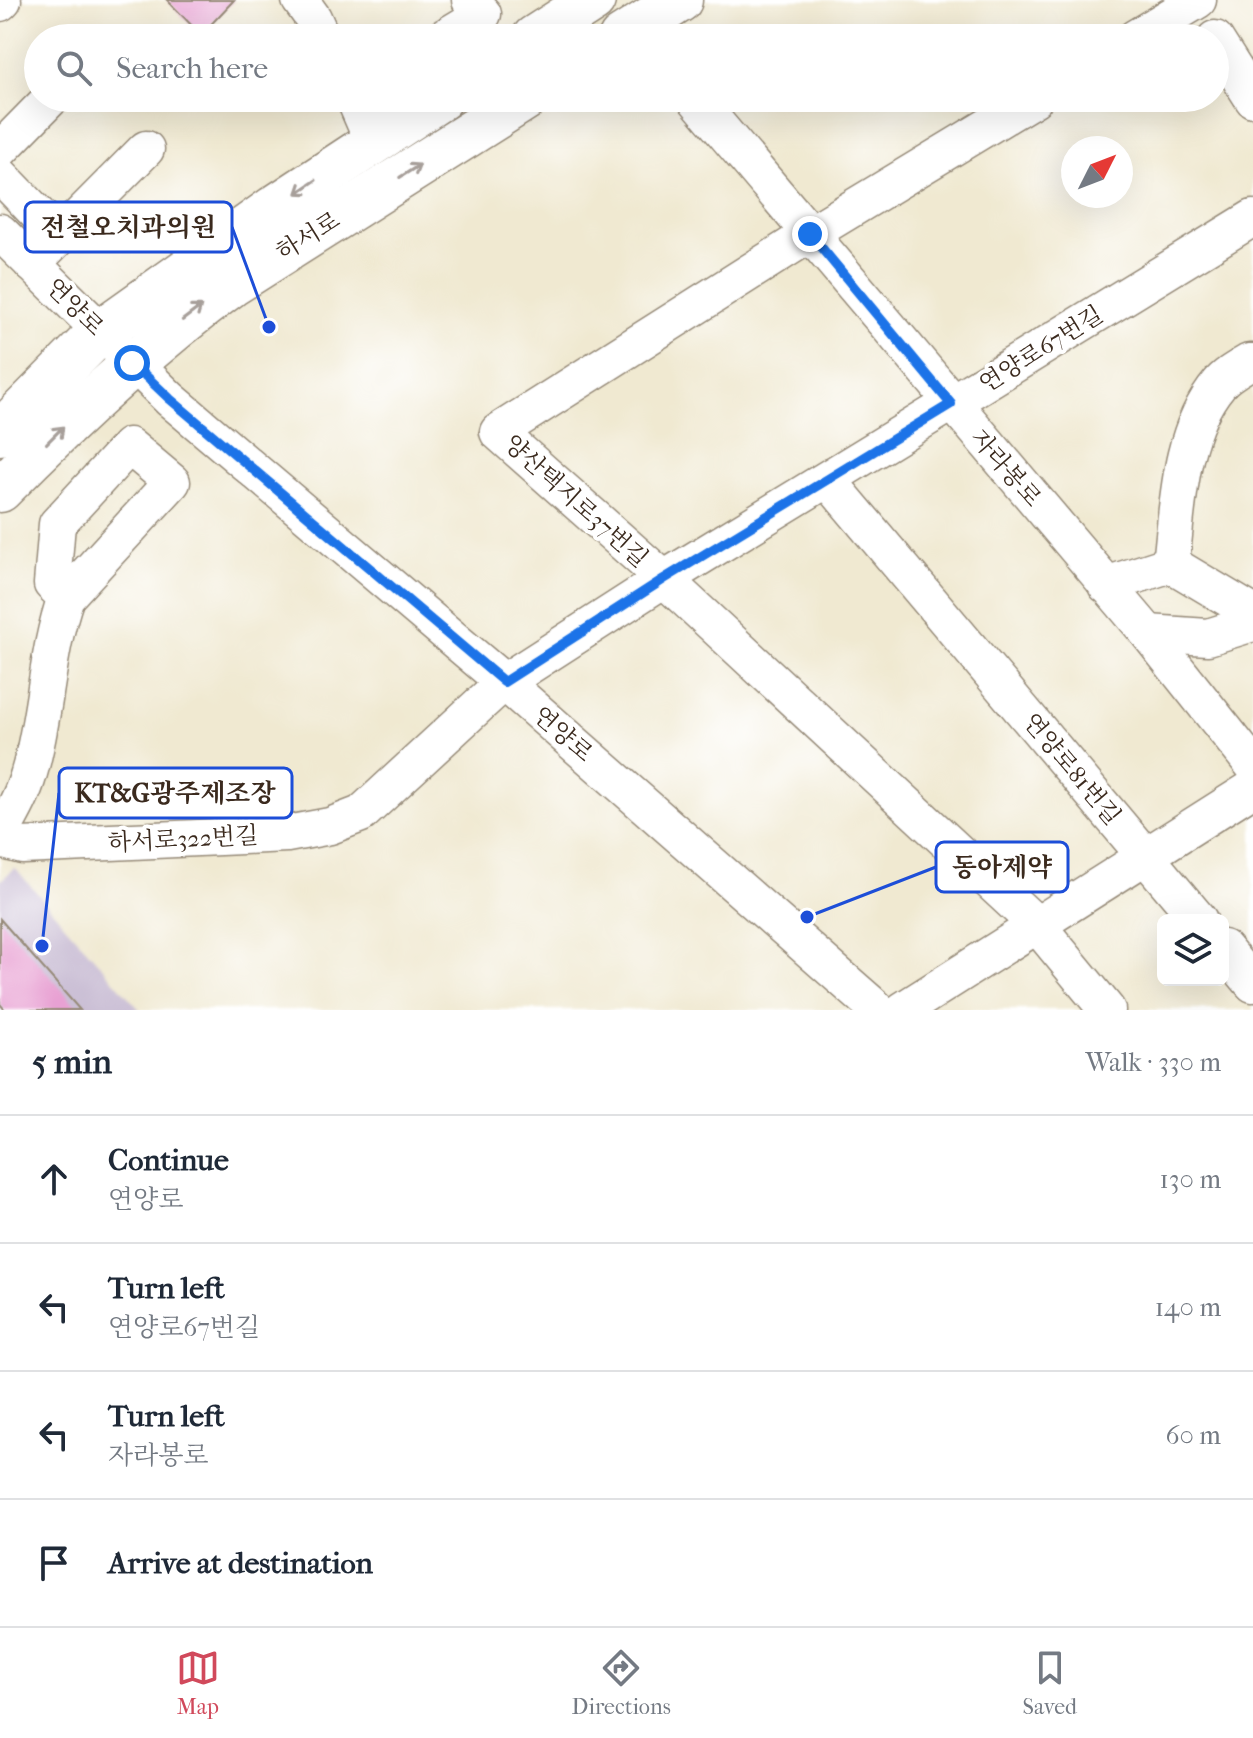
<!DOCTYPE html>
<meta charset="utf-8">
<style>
body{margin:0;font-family:"IM FELL French Canon","Noto Serif KR",serif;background:#f6f6f7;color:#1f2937}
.controls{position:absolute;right:24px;bottom:24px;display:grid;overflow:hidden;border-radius:12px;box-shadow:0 8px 32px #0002}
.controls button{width:72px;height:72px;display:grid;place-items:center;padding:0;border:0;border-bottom:2px solid #e0e1e3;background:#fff;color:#1f2937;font:40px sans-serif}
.compass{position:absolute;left:1061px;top:136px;width:72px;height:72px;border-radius:50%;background:#fff;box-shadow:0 8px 32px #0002;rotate:48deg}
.stop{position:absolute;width:24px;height:24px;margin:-18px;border:6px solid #1a73e8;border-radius:50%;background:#fff}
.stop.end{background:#1a73e8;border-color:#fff;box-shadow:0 2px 8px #0008}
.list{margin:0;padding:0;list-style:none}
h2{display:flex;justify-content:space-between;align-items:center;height:104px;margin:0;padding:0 32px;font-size:34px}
h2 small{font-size:26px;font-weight:400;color:#747a83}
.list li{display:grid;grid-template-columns:52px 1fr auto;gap:24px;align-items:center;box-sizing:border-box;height:128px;padding:0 32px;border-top:2px solid #e0e1e3}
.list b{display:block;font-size:30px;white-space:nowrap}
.list p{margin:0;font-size:26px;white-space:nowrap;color:#747a83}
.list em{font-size:26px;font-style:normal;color:#747a83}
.icon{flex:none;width:44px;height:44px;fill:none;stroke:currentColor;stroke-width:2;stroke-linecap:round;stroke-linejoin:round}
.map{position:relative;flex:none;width:1253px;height:1010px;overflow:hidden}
.search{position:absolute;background:#fff;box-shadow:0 8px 32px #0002;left:24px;right:24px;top:24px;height:88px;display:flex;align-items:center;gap:20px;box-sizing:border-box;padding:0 28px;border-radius:44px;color:#747a83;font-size:30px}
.sheet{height:616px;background:#fff}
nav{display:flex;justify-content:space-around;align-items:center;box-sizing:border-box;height:112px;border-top:2px solid #e0e1e3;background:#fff;font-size:22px;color:#747a83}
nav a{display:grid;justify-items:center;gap:4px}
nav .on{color:#d1495b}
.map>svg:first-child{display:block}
.industrial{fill:#cbbfd5}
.building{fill:#e8a1d3}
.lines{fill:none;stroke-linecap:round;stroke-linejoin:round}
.minor-casing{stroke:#968a78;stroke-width:39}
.major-casing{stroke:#968a78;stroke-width:47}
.minor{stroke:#fff;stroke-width:36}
.major{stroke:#fff;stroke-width:44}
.oneway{stroke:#a79f9a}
.route{stroke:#1a73e8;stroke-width:10}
.labels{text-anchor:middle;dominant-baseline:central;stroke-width:8;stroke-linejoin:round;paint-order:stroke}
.street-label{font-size:24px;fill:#3b2a1e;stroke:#fff}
.leader{fill:none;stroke:#1d4ed8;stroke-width:3}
.callout-dot{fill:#1d4ed8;stroke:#fff;stroke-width:3}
.callout{fill:#fff;stroke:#1d4ed8;stroke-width:3}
.callout-label{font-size:26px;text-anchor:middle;font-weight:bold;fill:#3b2a1e}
</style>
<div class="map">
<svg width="1253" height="1010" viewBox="0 0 1253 1010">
<rect width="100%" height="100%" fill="#fff"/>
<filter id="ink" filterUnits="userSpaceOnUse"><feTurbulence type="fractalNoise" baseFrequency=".0125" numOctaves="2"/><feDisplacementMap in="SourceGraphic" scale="16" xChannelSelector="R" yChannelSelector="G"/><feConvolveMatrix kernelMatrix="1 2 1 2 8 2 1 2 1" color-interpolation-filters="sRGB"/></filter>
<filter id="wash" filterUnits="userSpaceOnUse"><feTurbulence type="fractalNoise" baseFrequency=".006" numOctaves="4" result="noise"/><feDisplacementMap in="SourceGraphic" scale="32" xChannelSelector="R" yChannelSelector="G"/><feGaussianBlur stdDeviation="1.8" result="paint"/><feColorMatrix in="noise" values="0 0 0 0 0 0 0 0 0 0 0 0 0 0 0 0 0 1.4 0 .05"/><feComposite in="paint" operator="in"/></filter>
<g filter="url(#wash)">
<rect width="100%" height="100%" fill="#f0e9d1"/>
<polygon class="industrial" points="15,868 140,1010 0,1010 0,881"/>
<g id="blocks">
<g class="building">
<polygon points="167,0 234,0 201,35"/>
<polygon points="0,919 80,1010 5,1010 0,1004"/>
</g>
</g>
</g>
<g filter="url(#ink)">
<use href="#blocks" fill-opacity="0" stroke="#968a78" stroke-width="2"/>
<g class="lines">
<g class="minor-casing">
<g id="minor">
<polyline points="300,0 313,18 322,38"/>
<polyline points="0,3 3,0"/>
<polyline points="443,38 483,14 470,0"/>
<polyline points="1135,38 1198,0"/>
<polyline points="1215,39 1253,99"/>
<polyline points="354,98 373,142"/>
<polyline points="695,98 1148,633 1253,765"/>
<polyline points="1035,98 810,234 498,432 664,579 1037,925 1107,1010"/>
<polyline points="0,150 51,98"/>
<polyline points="0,175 59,236"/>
<polyline points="0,232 170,399 504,682 878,1010"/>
<polyline points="32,264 146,149"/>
<polyline points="828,480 1199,920"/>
<path d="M1171,564c7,-60 8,-132 48,-180 7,-9 20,-16 30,-22h4"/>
<polyline points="1106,585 1171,564 1253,613"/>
<polyline points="1148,633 1208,637 1253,623"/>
<path d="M0,835c11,-20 23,-40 29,-62 17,-57 17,-120 37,-176l106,-115 -43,-36 -72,78 -5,60 14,13"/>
<polyline points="0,840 22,846 287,834 330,826 361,814 504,682 664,579 1253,218"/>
<polyline points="1223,948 1253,984"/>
<polyline points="903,1010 1253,788"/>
</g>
</g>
<g class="major-casing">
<g id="major">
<polyline points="534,38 593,0"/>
<polyline points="621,38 680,0"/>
<polyline points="0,433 100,332 274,208 441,98"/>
<path d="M0,490c73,-74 147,-143 231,-205l295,-187"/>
</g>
</g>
<use href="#minor" class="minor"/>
<use href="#major" class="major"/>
</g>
<defs><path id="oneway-shaft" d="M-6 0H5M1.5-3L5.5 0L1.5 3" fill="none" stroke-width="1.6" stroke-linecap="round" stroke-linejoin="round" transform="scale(2)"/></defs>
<g class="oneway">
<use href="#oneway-shaft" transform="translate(410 171) rotate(-32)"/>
<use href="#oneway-shaft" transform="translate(306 187) rotate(146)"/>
<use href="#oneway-shaft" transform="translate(192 313) rotate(-37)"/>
<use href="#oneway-shaft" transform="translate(55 435) rotate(-45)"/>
</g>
</g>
<g class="lines" filter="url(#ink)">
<polyline class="route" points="132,363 170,399 504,682 664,579 951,404 810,234"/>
</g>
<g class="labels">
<g class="street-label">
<text transform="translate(308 236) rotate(-32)">하서로</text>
<text transform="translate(75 307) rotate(45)">연양로</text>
<text transform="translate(1041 349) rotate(-32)">연양로67번길</text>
<text transform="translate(1006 468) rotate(49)">자라봉로</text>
<text transform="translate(576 501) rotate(42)">양산택지로37번길</text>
<text transform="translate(563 734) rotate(41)">연양로</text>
<text transform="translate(1072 769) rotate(50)">연양로81번길</text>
<text transform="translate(183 839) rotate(-3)">하서로322번길</text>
</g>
</g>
<path class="leader" d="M269 327L232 227M42 946L59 793M807 917L936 867"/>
<g class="callout-dot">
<circle cx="269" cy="327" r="8"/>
<circle cx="42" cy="946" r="8"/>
<circle cx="807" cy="917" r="8"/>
</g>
<g class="callout">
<rect x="25" y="202" width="207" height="50" rx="8"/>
<rect x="59" y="768" width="233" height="50" rx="8"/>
<rect x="936" y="842" width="132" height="50" rx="8"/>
</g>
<g class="callout-label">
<text x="128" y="236">전철오치과의원</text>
<text x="175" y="802">KT&amp;G광주제조장</text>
<text x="1002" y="876">동아제약</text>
</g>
</svg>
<div class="controls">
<button><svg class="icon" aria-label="layers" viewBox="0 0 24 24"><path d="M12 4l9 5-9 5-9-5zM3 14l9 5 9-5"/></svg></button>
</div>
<svg class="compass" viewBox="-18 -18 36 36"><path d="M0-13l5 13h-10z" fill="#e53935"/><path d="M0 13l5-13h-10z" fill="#747a83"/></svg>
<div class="stop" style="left:132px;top:363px"></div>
<div class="stop end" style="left:810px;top:234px"></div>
<div class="search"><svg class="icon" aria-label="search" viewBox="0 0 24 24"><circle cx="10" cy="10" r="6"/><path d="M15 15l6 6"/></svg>Search here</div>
</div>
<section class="sheet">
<h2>5 min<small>Walk · 330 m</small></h2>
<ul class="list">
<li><svg class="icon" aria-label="ahead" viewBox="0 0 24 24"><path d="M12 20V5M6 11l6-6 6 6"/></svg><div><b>Continue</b><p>연양로</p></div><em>130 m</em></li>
<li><svg class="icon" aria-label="left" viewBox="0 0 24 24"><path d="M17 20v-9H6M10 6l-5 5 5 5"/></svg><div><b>Turn left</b><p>연양로67번길</p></div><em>140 m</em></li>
<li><svg class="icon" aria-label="left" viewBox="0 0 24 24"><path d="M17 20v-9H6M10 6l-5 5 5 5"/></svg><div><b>Turn left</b><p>자라봉로</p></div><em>60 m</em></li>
<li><svg class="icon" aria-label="arrive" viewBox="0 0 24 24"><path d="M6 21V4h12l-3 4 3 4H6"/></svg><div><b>Arrive at destination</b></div></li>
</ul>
</section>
<nav>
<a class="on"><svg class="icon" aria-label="map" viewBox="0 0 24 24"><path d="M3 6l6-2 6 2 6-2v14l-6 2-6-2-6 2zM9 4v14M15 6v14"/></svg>Map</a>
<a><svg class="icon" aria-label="directions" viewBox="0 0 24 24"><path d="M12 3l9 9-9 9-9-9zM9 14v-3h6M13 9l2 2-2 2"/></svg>Directions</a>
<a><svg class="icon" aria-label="saved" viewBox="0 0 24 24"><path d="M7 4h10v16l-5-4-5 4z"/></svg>Saved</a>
</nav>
